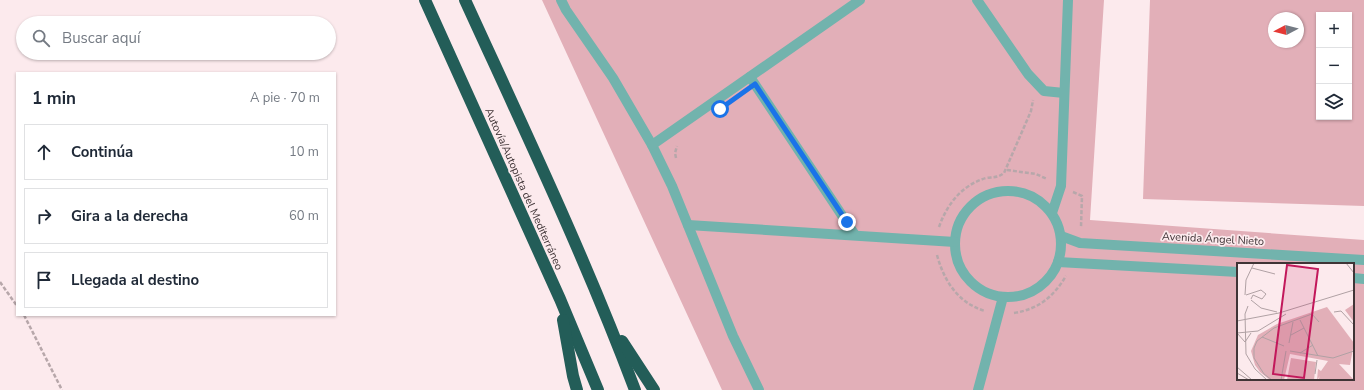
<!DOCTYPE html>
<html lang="es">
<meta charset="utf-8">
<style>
body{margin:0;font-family:"Nunito Sans",sans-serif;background:#f6f6f7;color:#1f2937}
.controls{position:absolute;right:12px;top:12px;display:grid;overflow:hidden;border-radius:0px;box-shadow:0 1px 3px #0004}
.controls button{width:36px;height:36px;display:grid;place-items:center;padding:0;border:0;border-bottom:1px solid #e0e1e3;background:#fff;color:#1f2937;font:20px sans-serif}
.compass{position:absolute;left:1268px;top:12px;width:36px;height:36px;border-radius:50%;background:#fff;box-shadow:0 1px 3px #0004;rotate:263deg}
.stop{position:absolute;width:12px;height:12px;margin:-9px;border:3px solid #1a73e8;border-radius:50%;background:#fff}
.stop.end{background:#1a73e8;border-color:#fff;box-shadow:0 1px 4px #0008}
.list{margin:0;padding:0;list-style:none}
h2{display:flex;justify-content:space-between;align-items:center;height:52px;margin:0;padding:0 16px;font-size:17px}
h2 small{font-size:13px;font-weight:400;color:#747a83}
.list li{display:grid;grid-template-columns:26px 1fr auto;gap:12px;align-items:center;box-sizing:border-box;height:56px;margin:0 8px 8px;padding:0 8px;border:1px solid #e0e1e3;border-radius:0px}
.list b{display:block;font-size:15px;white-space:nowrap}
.list em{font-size:13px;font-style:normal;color:#747a83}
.icon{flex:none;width:22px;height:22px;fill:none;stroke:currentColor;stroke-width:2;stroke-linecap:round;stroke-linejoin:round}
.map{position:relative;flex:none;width:1364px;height:390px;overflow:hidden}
.search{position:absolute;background:#fff;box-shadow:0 1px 3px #0004;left:16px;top:16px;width:320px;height:44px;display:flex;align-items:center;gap:10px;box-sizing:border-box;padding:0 14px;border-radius:22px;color:#747a83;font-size:15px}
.panel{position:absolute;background:#fff;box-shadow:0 1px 3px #0004;left:16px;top:72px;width:320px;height:244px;border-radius:0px}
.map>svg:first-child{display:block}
.green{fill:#e2afb8;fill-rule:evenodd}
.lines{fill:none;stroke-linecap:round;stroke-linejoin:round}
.path{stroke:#b7a7aa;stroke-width:2.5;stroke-dasharray:4 2;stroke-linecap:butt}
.minor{stroke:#72b3ad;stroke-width:10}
.highway{stroke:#235d58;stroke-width:12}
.route{stroke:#1a73e8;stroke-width:5}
.labels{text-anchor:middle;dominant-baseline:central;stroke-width:3.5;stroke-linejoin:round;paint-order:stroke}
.street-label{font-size:11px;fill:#3f3436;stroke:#fceaed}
.inset-road{fill:none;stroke:#b0a1a4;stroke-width:1}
.view{fill:#c2185b;fill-opacity:0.15;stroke:#c2185b;stroke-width:2}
.inset-edge{fill:none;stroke:#3f3436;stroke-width:2}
</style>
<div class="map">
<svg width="1364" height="390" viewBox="0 0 1364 390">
<rect width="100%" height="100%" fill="#fceaed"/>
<g class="green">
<path d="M542,0h562l-14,220 274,20v150h-642zM1238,264h115v115h-115z"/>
<path d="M1150,0h214v206l-221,-7zM1319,15h30v102h-30zM1274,18h24v24h-24z"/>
</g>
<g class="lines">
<g class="path">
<polyline points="676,158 675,153 677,146"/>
<polyline points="1007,170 1036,174 1047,179"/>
<polyline points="1073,192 1082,196 1081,227"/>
<path d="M939,227c8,-23 23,-42 47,-49 7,-1 12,0 18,-5l27,-62 2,-11"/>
<path d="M937,255c7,26 21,48 48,56"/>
<polyline points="0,282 17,306"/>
<path d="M1014,313c25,-4 39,-16 52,-37"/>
<polyline points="24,315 62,390"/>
</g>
<g class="minor">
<polyline points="561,0 566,10 613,78 652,145 672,186 733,336 759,390"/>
<polyline points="977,0 1028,74 1044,91 1064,93"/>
<polyline points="750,77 855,235"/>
<polyline points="652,145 860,0"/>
<circle cx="1008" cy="244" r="53"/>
<polyline points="1052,213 1061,186 1068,0"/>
<polyline points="688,225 955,242"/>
<polyline points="1061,236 1080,243 1364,260"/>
<polyline points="1058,262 1238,272"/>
<polyline points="1353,278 1364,279"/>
<polyline points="978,390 1003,297"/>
</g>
<g class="highway">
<polyline points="425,0 560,299 598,390"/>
<path d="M465,0c59,129 120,257 170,390"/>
<polyline points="563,320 573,376 577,390"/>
<polyline points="622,341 654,390"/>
</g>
</g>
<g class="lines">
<polyline class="route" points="720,109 755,84 847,222"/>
</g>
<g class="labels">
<g class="street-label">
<text transform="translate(524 189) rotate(66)">Autovía/Autopista del Mediterráneo</text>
<text transform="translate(1213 239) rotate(3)">Avenida Ángel Nieto</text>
</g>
</g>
<g transform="translate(1237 263)">
<rect width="117" height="117" fill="#fceaed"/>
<path d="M117,41v18l-9,-12zM90,44l27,36 -4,22 -11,-1 15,16h-36l2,-4 -3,4 1,-11 3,2 7,-10 -38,-7 -6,26h-14l-10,-8 -5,-7 -4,-14 7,-16 19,-11zM54,95l25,4 -2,18h-27z" fill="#e2afb8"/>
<path class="inset-road" d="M109,0l8,10M15,5l23,6M8,32l1,-15 8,-17M9,32l15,-5 5,4 -4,5 -9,-4 -2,4M14,37l10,8 16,4M11,43l-3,8 1,40 9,15 12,11M97,49l7,-1 13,14M63,57l18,36M0,58l42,-8 75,-23M0,70l21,-2 28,-17M0,70l8,9 6,-9M54,72l13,-7M25,74l22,9M52,80l4,-21M53,88l43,7 21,-7M63,90l13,-8M0,104l15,13M0,110l12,7M78,111l2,-14M35,117l-8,-6 -10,-16v-10l3,-7 17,-13 38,-14 7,8M44,117l5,-29"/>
<path class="view" d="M50,2l31,4 -14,109 -31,-4z"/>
<rect width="117" height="117" class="inset-edge"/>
</g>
</svg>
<div class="controls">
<button>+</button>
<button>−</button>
<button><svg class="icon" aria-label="layers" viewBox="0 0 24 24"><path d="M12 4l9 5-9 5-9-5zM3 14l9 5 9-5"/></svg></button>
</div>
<svg class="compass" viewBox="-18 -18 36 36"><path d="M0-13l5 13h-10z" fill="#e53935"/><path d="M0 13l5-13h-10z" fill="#747a83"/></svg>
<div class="stop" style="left:720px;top:109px"></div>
<div class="stop end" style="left:847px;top:222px"></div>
<div class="search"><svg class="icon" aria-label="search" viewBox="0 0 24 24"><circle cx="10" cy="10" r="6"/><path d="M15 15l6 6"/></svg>Buscar aquí</div>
<section class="panel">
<h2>1 min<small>A pie · 70 m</small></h2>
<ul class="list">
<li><svg class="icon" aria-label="ahead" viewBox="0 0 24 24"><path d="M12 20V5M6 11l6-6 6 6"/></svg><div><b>Continúa</b></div><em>10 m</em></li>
<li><svg class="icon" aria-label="right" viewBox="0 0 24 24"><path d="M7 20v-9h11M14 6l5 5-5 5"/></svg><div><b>Gira a la derecha</b></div><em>60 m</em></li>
<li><svg class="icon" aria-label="arrive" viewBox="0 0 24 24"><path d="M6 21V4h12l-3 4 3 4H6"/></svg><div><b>Llegada al destino</b></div></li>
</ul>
</section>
</div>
